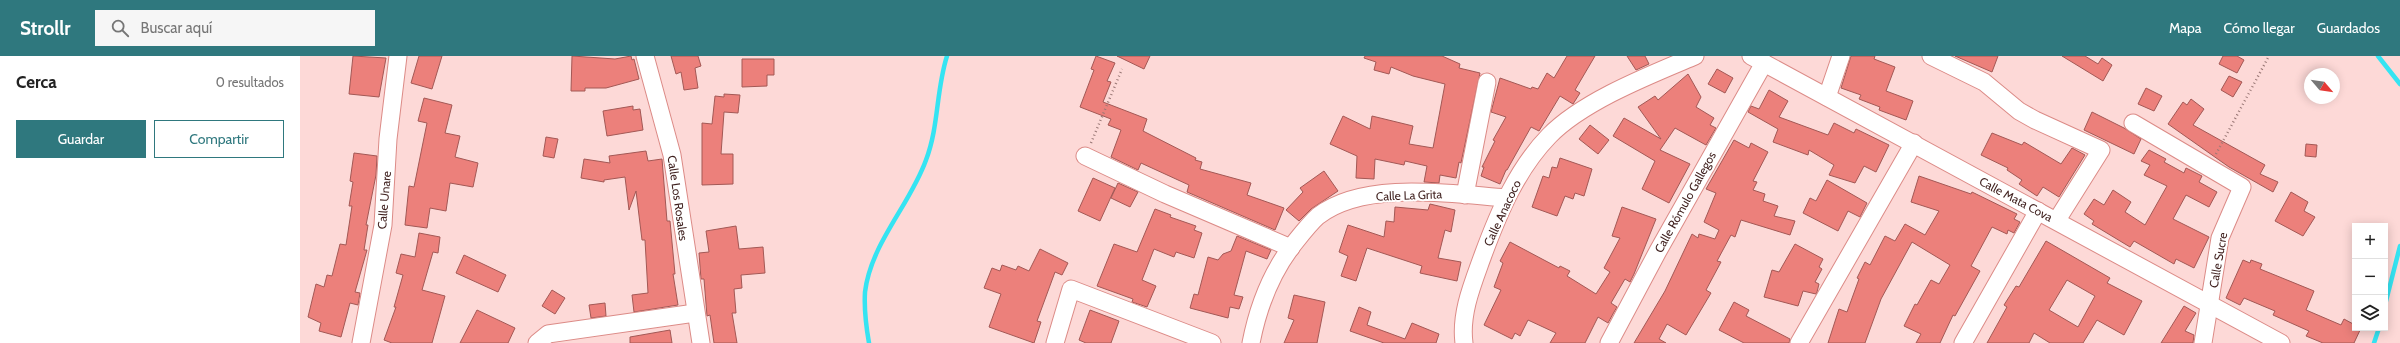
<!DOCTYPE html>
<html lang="es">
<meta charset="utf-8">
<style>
body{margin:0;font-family:Cabin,sans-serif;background:#f6f6f6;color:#222}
.controls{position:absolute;right:12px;bottom:12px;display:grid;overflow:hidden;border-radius:0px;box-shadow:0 2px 10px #0003}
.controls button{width:36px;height:36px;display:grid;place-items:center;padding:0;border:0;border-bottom:1px solid #e0e0e0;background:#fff;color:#222;font:20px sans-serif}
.compass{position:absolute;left:2004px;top:12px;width:36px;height:36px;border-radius:50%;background:#fff;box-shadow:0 2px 10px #0003;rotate:119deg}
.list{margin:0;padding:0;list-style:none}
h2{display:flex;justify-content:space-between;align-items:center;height:52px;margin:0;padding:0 16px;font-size:17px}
h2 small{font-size:13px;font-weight:400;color:#767676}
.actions{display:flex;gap:8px;padding:12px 16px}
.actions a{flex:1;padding:9px 0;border:1px solid #2f787e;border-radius:0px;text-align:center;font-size:14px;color:#2f787e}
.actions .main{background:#2f787e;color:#fff}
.icon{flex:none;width:22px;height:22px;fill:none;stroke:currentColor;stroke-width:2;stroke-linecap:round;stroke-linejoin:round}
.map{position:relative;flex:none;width:2100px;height:287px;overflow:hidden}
header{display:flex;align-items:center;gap:24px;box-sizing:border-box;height:56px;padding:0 20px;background:#2f787e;color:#fff}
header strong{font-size:19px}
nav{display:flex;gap:22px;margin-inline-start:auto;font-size:14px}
.search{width:280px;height:36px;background:#f6f6f6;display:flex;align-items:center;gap:10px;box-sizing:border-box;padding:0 14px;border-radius:0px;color:#767676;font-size:15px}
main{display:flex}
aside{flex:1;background:#fff}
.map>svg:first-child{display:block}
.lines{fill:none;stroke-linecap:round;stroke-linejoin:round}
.stream{stroke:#35e4f2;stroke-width:4.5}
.building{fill:#ec807b;stroke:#a35855;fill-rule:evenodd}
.street-casing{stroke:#dc8b87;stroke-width:19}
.path{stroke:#9a7876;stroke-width:2.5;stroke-dasharray:1 3;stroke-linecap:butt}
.street{stroke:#fff;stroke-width:17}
.labels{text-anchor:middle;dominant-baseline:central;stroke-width:4;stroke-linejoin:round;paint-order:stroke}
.street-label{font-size:12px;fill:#3e1f1d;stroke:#fff}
</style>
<header>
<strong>Strollr</strong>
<div class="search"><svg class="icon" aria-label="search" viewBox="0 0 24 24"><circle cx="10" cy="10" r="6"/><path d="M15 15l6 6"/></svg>Buscar aquí</div>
<nav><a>Mapa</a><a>Cómo llegar</a><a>Guardados</a></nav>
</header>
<main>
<aside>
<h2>Cerca<small>0 resultados</small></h2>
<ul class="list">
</ul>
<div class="actions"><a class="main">Guardar</a><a>Compartir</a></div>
</aside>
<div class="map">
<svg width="2100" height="287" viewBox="0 0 2100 287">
<rect width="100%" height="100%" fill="#fdd9d7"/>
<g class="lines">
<g class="stream">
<polyline points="2078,0 2100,28"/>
<polyline points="2085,249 2100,190"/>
<path d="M569,287c-3,-17 -5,-34 -4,-51 6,-49 45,-87 61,-132 13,-34 10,-70 21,-104"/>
<polyline points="2074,287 2079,272"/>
</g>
</g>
<g class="building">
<polygon points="53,0 86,2 79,41 49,38"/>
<polygon points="119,0 142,0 132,33 111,27"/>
<polygon points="272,0 315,3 331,0 332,4 334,3 339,23 306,32 285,32 285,35 271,35"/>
<polygon points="371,0 398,0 401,10 395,12 398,32 384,34 381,16 376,18"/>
<polygon points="796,0 815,7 807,25 811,26 803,46 847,63 843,75 896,102 895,104 902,106 900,113 951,127 947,139 984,152 975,174 887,136 889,129 841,107 838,114 811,101 821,74 808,69 811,63 780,51 794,14 791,13"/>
<polygon points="817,0 850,0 844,13"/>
<polygon points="1065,0 1142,0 1160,8 1159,12 1180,17 1161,107 1159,106 1156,122 1140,119 1139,127 1124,126 1127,110 1105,105 1104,109 1075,103 1074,123 1056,122 1057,100 1030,88 1043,60 1070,73 1072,60 1113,70 1109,88 1133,92 1145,28 1113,20 1091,11 1089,18 1074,14 1076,6 1064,2"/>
<polygon points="1267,0 1295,0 1275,34 1280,37 1273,48 1260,40 1239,75 1231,71 1207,114 1206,114 1200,128 1181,120 1184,111 1182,111 1195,85 1193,84 1206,61 1191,56 1200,22 1231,33 1232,31 1238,33 1247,17 1254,22"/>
<polygon points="1327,0 1345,0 1349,8 1336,14"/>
<polygon points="1551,0 1575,0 1574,3 1595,11 1586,35 1613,45 1606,64 1579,54 1580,51 1559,43 1561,39 1541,32"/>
<polygon points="1655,0 1698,0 1692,16"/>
<polygon points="1762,0 1785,0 1798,8 1802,2 1812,9 1803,25"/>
<polygon points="1923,0 1937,0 1944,4 1937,17 1919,8"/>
<polygon points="442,3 474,3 474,19 467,19 467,30 442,31"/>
<polygon points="1417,13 1433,22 1425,37 1408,28"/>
<polygon points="1388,18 1401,41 1396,51 1414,62 1410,69 1416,72 1406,89 1375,72 1360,94 1390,108 1369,147 1342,133 1355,105 1313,80 1324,62 1361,83 1338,51 1355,40 1358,44"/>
<polygon points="1929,20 1942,26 1933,41 1921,34"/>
<polygon points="1846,32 1862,40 1854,55 1838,48"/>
<polygon points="1469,34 1488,45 1479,61 1528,79 1534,67 1554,77 1556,73 1589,89 1576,116 1564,110 1555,127 1529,119 1534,109 1509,94 1508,99 1473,86 1478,73 1448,56 1451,50 1459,53"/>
<polygon points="424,38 440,39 438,57 424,56 421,98 433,98 433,128 402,129 402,67 412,68 415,40 424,41"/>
<polygon points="124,42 152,49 145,77 160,80 155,101 178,107 173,131 150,127 146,155 130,152 127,172 105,169 109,130 114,131 127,67 118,65"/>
<polygon points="1891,43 1904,53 1893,69 1965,109 1960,118 1978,126 1973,136 1929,111 1868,68 1883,46 1887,49"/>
<polygon points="333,50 333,54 340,53 343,74 307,80 303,55"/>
<polygon points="1792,56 1824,72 1841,83 1834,98 1784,74"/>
<polygon points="1290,69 1309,84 1298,98 1279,83"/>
<polygon points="1692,77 1722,89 1724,86 1761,108 1772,92 1785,99 1759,141 1743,131 1737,140 1719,128 1722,124 1707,114 1708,112 1681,99"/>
<polygon points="246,81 258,83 254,102 243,100"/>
<polygon points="1434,84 1449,92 1451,87 1468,96 1453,125 1457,126 1453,134 1465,138 1463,145 1478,150 1474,160 1495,165 1490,179 1441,164 1435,181 1431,179 1417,205 1421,206 1406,234 1411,237 1386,279 1367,268 1359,283 1366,287 1334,287 1365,235 1392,178 1398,182 1399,178 1415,183 1419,174 1404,166 1416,137 1406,133"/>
<polygon points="2006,88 2017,89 2016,101 2005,100"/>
<polygon points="1849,94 1866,103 1864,106 1884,117 1886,112 1902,120 1899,126 1917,136 1909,151 1886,139 1873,163 1909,181 1894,212 1876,203 1874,208 1834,185 1830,191 1792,168 1794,165 1784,158 1794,143 1804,149 1813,134 1831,146 1825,156 1845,169 1867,130 1844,119 1850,109 1841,105"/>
<polygon points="346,95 348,105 362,103 367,165 370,165 375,218 373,218 378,249 334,256 332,239 348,237 345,184 342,184 336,135 329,154 325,121 304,124 304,126 281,122 284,103 310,107 309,100"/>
<polygon points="54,97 77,100 76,119 66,169 68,169 64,194 67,194 55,236 60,237 58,249 50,247 41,281 19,275 21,267 8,261 16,228 24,231 27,219 32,220 40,188 46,189 52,150 49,150 53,126 50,125"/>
<polygon points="1260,102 1292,113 1284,140 1275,137 1273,143 1265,140 1257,160 1232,151 1243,120 1249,122 1252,111 1257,112"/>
<polygon points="1024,115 1038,135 1011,153 999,165 986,154 1003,136 1000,132"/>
<polygon points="1619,120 1671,138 1672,136 1717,158 1714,163 1720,166 1714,177 1708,174 1707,178 1692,171 1671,210 1680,215 1655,260 1653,259 1640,287 1616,287 1621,278 1604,270 1615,248 1617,249 1631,224 1639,228 1650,209 1612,186 1581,243 1565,287 1528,287 1539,253 1547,256 1559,223 1557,222 1565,206 1570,209 1585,180 1595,185 1605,168 1625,179 1639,155 1611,146"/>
<polygon points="793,122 815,132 800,165 778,155"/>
<polygon points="1527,124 1567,147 1560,161 1548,155 1538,175 1503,157 1510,142 1516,145"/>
<polygon points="818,127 838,136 830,151 811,142"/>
<polygon points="1991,136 2008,146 2004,155 2015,161 2003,180 1975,165"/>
<polygon points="1130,148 1155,154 1151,176 1145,174 1138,202 1161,206 1157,225 1120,217 1122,210 1067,192 1056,225 1041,220 1048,200 1039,196 1048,169 1084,181 1086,165 1094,166 1095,151 1128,154"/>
<polygon points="1322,151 1356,163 1334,218 1330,226 1325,223 1311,247 1317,251 1314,256 1308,267 1298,261 1285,287 1250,287 1256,277 1228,264 1220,280 1215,277 1212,283 1184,269 1201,234 1194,231 1203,207 1200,205 1210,186 1259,212 1260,210 1270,215 1267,220 1296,238 1310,216 1304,212 1320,182 1312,180"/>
<polygon points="855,153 871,159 870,161 896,170 894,174 902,177 894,202 876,196 874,201 854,193 842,224 856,230 847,251 832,246 833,243 797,230 814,188 837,196"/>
<polygon points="436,170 439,193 463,191 465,217 441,219 442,232 434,233 436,257 432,257 437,287 414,287 410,259 407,260 404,223 401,223 399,197 409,196 406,175"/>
<polygon points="119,177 140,181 138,197 133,196 122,234 145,240 132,287 92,287 84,284 96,251 94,251 103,219 96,217 101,198 115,201"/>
<polygon points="937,180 971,194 967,203 946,195 934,239 943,241 939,253 930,251 928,262 890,252 894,238 898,239 908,201 918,204 923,198 931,195"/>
<path d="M1746,185l64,37 -3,5 35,18 -18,34 -27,-15 -14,23h-33l-16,-10 -5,10h-42l20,-36 -3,-2 12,-19 3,1zM1767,224l28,16 -17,31 -29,-17z"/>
<polygon points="1495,188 1523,203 1519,211 1522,213 1515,226 1519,228 1517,236 1516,238 1503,235 1498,250 1464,241 1472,214 1479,216"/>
<polygon points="740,193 768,207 762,219 755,216 737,265 741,266 734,287 689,271 701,238 684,232 692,212 700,215 702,209 716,214 718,210 729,215"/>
<polygon points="164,199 206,219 198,236 156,217"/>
<polygon points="1943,204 1950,207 1951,204 1962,208 1960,213 2014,235 2006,254 2041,269 2044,263 2055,269 2055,272 2061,272 2054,287 2023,287 2006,280 2009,275 1973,259 1975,255 1944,242 1940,249 1926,242"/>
<polygon points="252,234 265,242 255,258 242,250"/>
<polygon points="994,239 1025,246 1017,287 984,287 994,264 988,262"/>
<polygon points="1434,246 1449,254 1446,260 1490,283 1489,287 1444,287 1419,274"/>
<polygon points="305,247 306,260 291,262 289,249"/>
<polygon points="1884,250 1896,257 1885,275 1894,279 1893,287 1861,287"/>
<polygon points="1059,251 1071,256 1067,269 1105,283 1112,267 1139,278 1136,287 1084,287 1050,275"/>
<polygon points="177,254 215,272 208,287 160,287"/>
<polygon points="790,254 819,265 811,287 786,287 779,284"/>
<polygon points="370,274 372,287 330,287 330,281"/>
</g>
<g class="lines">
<g class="street-casing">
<g id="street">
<polyline points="345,0 372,99 401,287"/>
<polyline points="1451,0 1981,287"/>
<polyline points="1631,0 1684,26 1719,55 1735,64 1801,94 1757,164"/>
<polyline points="1527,41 1541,0"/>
<polyline points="1833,67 1942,131 1920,182 1903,287"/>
<polyline points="785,100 865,138 991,192"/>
<polyline points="1165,139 1187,26"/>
<polyline points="61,287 83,169 88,83 98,0"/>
<polyline points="237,287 248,278 395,257"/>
<polyline points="755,287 771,233 912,287"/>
<path d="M951,287c7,-36 19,-68 41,-97 8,-10 17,-22 26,-30 46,-36 134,-22 188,-18"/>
<path d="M1164,287c-4,-30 9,-60 19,-88 16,-43 34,-86 66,-119 34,-35 101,-61 146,-80"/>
<polyline points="1309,287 1358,195 1464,7"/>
<polyline points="1499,287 1614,87"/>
<polyline points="1663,287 1738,155"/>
</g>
</g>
<g class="path">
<polyline points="791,87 822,13"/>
<polyline points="1916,98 1969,0"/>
</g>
<use href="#street" class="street"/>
</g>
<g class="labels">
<g class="street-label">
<text transform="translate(1109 139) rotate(-2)">Calle La Grita</text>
<text transform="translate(378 142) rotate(82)">Calle Los Rosales</text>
<text transform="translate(1716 143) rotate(28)">Calle Mata Cova</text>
<text transform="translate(84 144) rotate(-85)">Calle Unare</text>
<text transform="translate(1385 146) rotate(-61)">Calle Rómulo Gallegos</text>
<text transform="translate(1202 157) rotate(-65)">Calle Anacoco</text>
<text transform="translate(1918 204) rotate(-80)">Calle Sucre</text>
</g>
</g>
</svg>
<div class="controls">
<button>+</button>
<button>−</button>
<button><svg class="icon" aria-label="layers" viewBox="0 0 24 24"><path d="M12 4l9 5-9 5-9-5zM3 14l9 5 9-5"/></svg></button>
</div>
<svg class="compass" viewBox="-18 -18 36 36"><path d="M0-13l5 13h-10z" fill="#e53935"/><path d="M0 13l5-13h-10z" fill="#767676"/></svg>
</div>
</main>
